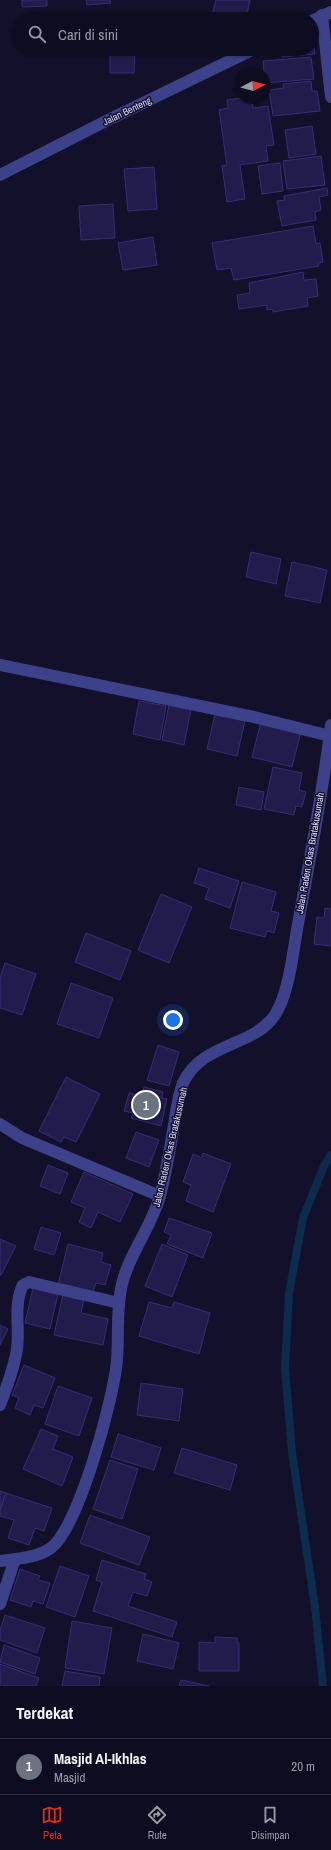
<!DOCTYPE html>
<html lang="id">
<style>
body{margin:0;font-family:"Archivo Narrow",sans-serif;background:#1c1a2d;color:#f1f3f6}
.compass{position:absolute;left:235px;top:68px;width:36px;height:36px;border-radius:50%;background:#0e0c20;box-shadow:0 1px 3px #0004;rotate:83deg}
.you{position:absolute;left:173px;top:1020px;width:14px;height:14px;margin:-10px;border:3px solid #fff;border-radius:50%;background:#1a73e8;box-shadow:0 0 0 6px #1a73e833}
.badge{display:grid;place-items:center;width:26px;height:26px;border-radius:50%;background:#d93025;color:#fff;font-size:13px;font-weight:700}
.pin{position:absolute;translate:-50% -50%;border:2px solid #fff;box-shadow:0 1px 4px #0006}
.list{margin:0;padding:0;list-style:none}
h2{display:flex;justify-content:space-between;align-items:center;height:52px;margin:0;padding:0 16px;font-size:17px}
h2 small{font-size:13px;font-weight:400;color:#9b9ba5}
.list li{display:grid;grid-template-columns:26px 1fr auto;gap:12px;align-items:center;box-sizing:border-box;height:56px;padding:0 16px;border-top:1px solid #2e2c3e}
.list b{display:block;font-size:15px;white-space:nowrap}
.list p{margin:0;font-size:13px;white-space:nowrap;color:#9b9ba5}
.list em{font-size:13px;font-style:normal;color:#9b9ba5}
.icon{flex:none;width:22px;height:22px;fill:none;stroke:currentColor;stroke-width:2;stroke-linecap:round;stroke-linejoin:round}
.map{position:relative;flex:none;width:331px;height:1686px;overflow:hidden}
.search{position:absolute;background:#0e0c20;box-shadow:0 1px 3px #0004;left:12px;right:12px;top:12px;height:44px;display:flex;align-items:center;gap:10px;box-sizing:border-box;padding:0 14px;border-radius:22px;color:#9b9ba5;font-size:15px}
.sheet{height:108px;background:#0e0c20}
nav{display:flex;justify-content:space-around;align-items:center;box-sizing:border-box;height:56px;border-top:1px solid #2e2c3e;background:#0e0c20;font-size:11px;color:#9b9ba5}
nav a{display:grid;justify-items:center;gap:2px}
nav .on{color:#d93025}
.map>svg:first-child{display:block}
.lines{fill:none;stroke-linecap:round;stroke-linejoin:round}
.stream{stroke:#0d2b4d;stroke-width:8}
.building{fill:#211c4b;stroke:#352e77}
.street{stroke:#3c4189;stroke-width:12}
.labels{text-anchor:middle;dominant-baseline:central;stroke-width:3;stroke-linejoin:round;paint-order:stroke}
.street-label{font-size:10px;fill:#dad9ff;stroke:#12102a}
</style>
<div class="map">
<svg width="331" height="1686" viewBox="0 0 331 1686">
<rect width="100%" height="100%" fill="#12102a"/>
<g class="lines">
<polyline class="stream" points="323,1686 315,1607 292,1452 285,1368 289,1293 303,1218 324,1166 331,1155"/>
</g>
<g class="building">
<polygon points="22,0 47,0 47,6 22,7"/>
<polygon points="86,0 110,0 111,3 87,5"/>
<polygon points="216,0 250,0 246,19 211,19"/>
<polygon points="312,38 313,38 315,54 282,57 282,49 312,49"/>
<polygon points="110,49 135,49 134,73 110,73"/>
<polygon points="311,57 314,79 265,83 263,61"/>
<polygon points="311,81 312,91 317,91 320,111 273,116 269,90 284,88 283,84"/>
<polygon points="241,98 251,98 253,108 268,106 274,145 266,146 268,161 240,165 245,199 227,202 222,166 227,165 219,110 228,108 227,100"/>
<polygon points="312,126 316,154 289,158 285,130"/>
<polygon points="321,156 325,185 287,189 283,161"/>
<polygon points="280,163 283,191 262,194 258,166"/>
<polygon points="154,167 157,209 128,211 124,169"/>
<polygon points="327,188 328,195 319,197 321,210 315,212 316,220 282,226 277,201 285,200 284,196"/>
<polygon points="113,204 115,238 81,240 79,206"/>
<polygon points="313,226 316,244 320,243 323,262 318,263 319,266 234,280 231,268 217,270 212,243"/>
<polygon points="153,237 157,265 123,270 118,243"/>
<polygon points="303,272 304,280 316,279 318,296 307,298 308,306 273,312 273,309 267,310 267,305 239,309 237,295 250,293 249,283"/>
<polygon points="251,552 281,559 276,584 246,577"/>
<polygon points="292,562 327,570 320,603 285,596"/>
<polygon points="139,701 166,706 160,740 133,734"/>
<polygon points="169,705 191,709 184,745 162,740"/>
<polygon points="215,714 245,721 237,756 207,749"/>
<polygon points="261,722 301,732 292,767 252,757"/>
<polygon points="273,767 302,773 299,790 306,792 302,807 296,806 294,815 264,809"/>
<polygon points="239,787 264,792 261,810 236,805"/>
<polygon points="199,868 239,881 230,908 205,899 209,888 194,883"/>
<polygon points="242,882 276,892 271,911 279,913 274,933 267,931 265,937 230,928"/>
<polygon points="161,894 192,907 169,963 138,950"/>
<polygon points="325,908 331,909 331,946 314,944 317,917 324,918"/>
<polygon points="86,933 131,951 120,980 75,962"/>
<polygon points="5,963 36,974 22,1015 0,1008 0,978"/>
<polygon points="71,983 113,998 99,1038 57,1024"/>
<polygon points="158,1045 179,1052 169,1086 147,1080"/>
<polygon points="66,1077 100,1094 76,1142 64,1137 61,1142 39,1131"/>
<polygon points="144,1087 163,1092 162,1098 167,1099 161,1126 131,1118 133,1113 124,1111 129,1093 137,1095 138,1092 143,1093"/>
<polygon points="136,1132 159,1140 149,1167 126,1158"/>
<polygon points="203,1153 231,1164 213,1212 186,1201 191,1185 183,1182 193,1154 202,1158"/>
<polygon points="48,1165 68,1173 60,1194 40,1186"/>
<polygon points="84,1172 133,1194 120,1222 98,1212 91,1228 79,1222 85,1208 71,1202"/>
<polygon points="169,1218 212,1233 203,1258 167,1244 171,1235 164,1232"/>
<polygon points="41,1227 61,1233 54,1255 34,1249"/>
<polygon points="0,1239 16,1246 1,1275 0,1275"/>
<polygon points="68,1244 103,1253 101,1262 111,1265 105,1285 96,1283 92,1295 58,1285"/>
<polygon points="162,1244 188,1255 172,1297 145,1286"/>
<polygon points="33,1288 58,1294 50,1329 25,1323"/>
<polygon points="63,1294 84,1299 81,1313 108,1319 103,1345 54,1335"/>
<polygon points="149,1302 172,1308 174,1302 210,1313 199,1354 139,1336"/>
<polygon points="0,1325 8,1329 0,1345"/>
<polygon points="24,1365 55,1378 43,1408 34,1405 30,1415 15,1408 19,1398 12,1395"/>
<polygon points="141,1383 183,1389 179,1421 137,1415"/>
<polygon points="58,1386 92,1398 79,1436 45,1424"/>
<polygon points="41,1429 58,1436 53,1449 73,1457 62,1486 23,1469"/>
<polygon points="118,1434 161,1448 154,1470 111,1457"/>
<polygon points="182,1448 237,1465 230,1490 174,1473"/>
<polygon points="110,1460 138,1469 122,1519 93,1509"/>
<polygon points="0,1491 6,1493 0,1510"/>
<polygon points="6,1493 52,1508 44,1531 35,1528 29,1545 8,1538 14,1520 0,1516 0,1510"/>
<polygon points="90,1515 150,1537 139,1565 80,1543"/>
<polygon points="102,1560 146,1574 144,1579 152,1582 147,1596 133,1592 128,1606 177,1622 172,1637 93,1611 102,1582 96,1580"/>
<polygon points="60,1566 89,1576 75,1617 46,1607"/>
<polygon points="20,1569 40,1576 38,1580 50,1583 43,1604 33,1601 31,1607 10,1600"/>
<polygon points="5,1615 45,1628 37,1653 0,1640 0,1630"/>
<polygon points="72,1621 112,1628 104,1674 65,1668"/>
<polygon points="143,1634 179,1643 173,1669 137,1661"/>
<polygon points="215,1637 237,1638 237,1643 239,1643 239,1671 199,1671 199,1642 215,1643"/>
<polygon points="4,1645 40,1658 35,1674 0,1662"/>
<polygon points="0,1664 39,1678 36,1686 0,1686"/>
<polygon points="65,1671 100,1677 99,1686 62,1686"/>
<polygon points="181,1680 209,1686 179,1686"/>
</g>
<g class="lines">
<g class="street">
<polyline points="322,15 331,97"/>
<polyline points="312,21 331,12"/>
<polyline points="0,175 104,122 254,49"/>
<polyline points="0,665 254,717 330,736"/>
<polyline points="0,1124 22,1138 160,1196"/>
<path d="M0,1405c7,-19 14,-36 17,-56 3,-22 -4,-44 6,-64l6,-3 90,21"/>
<path d="M0,1561c16,-2 37,-3 51,-13 28,-21 63,-151 66,-188 2,-26 -1,-51 5,-76 7,-30 29,-56 38,-88 6,-23 10,-47 14,-71 2,-13 4,-29 9,-42 18,-39 65,-36 88,-63 18,-20 22,-70 27,-96 12,-66 25,-133 33,-199"/>
<polyline points="0,1604 15,1559"/>
</g>
</g>
<g class="labels">
<g class="street-label">
<text transform="translate(127 111) rotate(-26)">Jalan Benteng</text>
<text transform="translate(310 853) rotate(-80)">Jalan Raden Okas Bratakusumah</text>
<text transform="translate(170 1147) rotate(-77)">Jalan Raden Okas Bratakusumah</text>
</g>
</g>
</svg>
<svg class="compass" viewBox="-18 -18 36 36"><path d="M0-13l5 13h-10z" fill="#e53935"/><path d="M0 13l5-13h-10z" fill="#9b9ba5"/></svg>
<div class="you"></div>
<div class="pin badge" style="left:146px;top:1105px;background:#6b7280">1</div>
<div class="search"><svg class="icon" aria-label="search" viewBox="0 0 24 24"><circle cx="10" cy="10" r="6"/><path d="M15 15l6 6"/></svg>Cari di sini</div>
</div>
<section class="sheet">
<h2>Terdekat<small></small></h2>
<ul class="list">
<li><span class="badge" style="background:#6b7280">1</span><div><b>Masjid Al-Ikhlas</b><p>Masjid</p></div><em>20 m</em></li>
</ul>
</section>
<nav>
<a class="on"><svg class="icon" aria-label="map" viewBox="0 0 24 24"><path d="M3 6l6-2 6 2 6-2v14l-6 2-6-2-6 2zM9 4v14M15 6v14"/></svg>Peta</a>
<a><svg class="icon" aria-label="directions" viewBox="0 0 24 24"><path d="M12 3l9 9-9 9-9-9zM9 14v-3h6M13 9l2 2-2 2"/></svg>Rute</a>
<a><svg class="icon" aria-label="saved" viewBox="0 0 24 24"><path d="M7 4h10v16l-5-4-5 4z"/></svg>Disimpan</a>
</nav>
